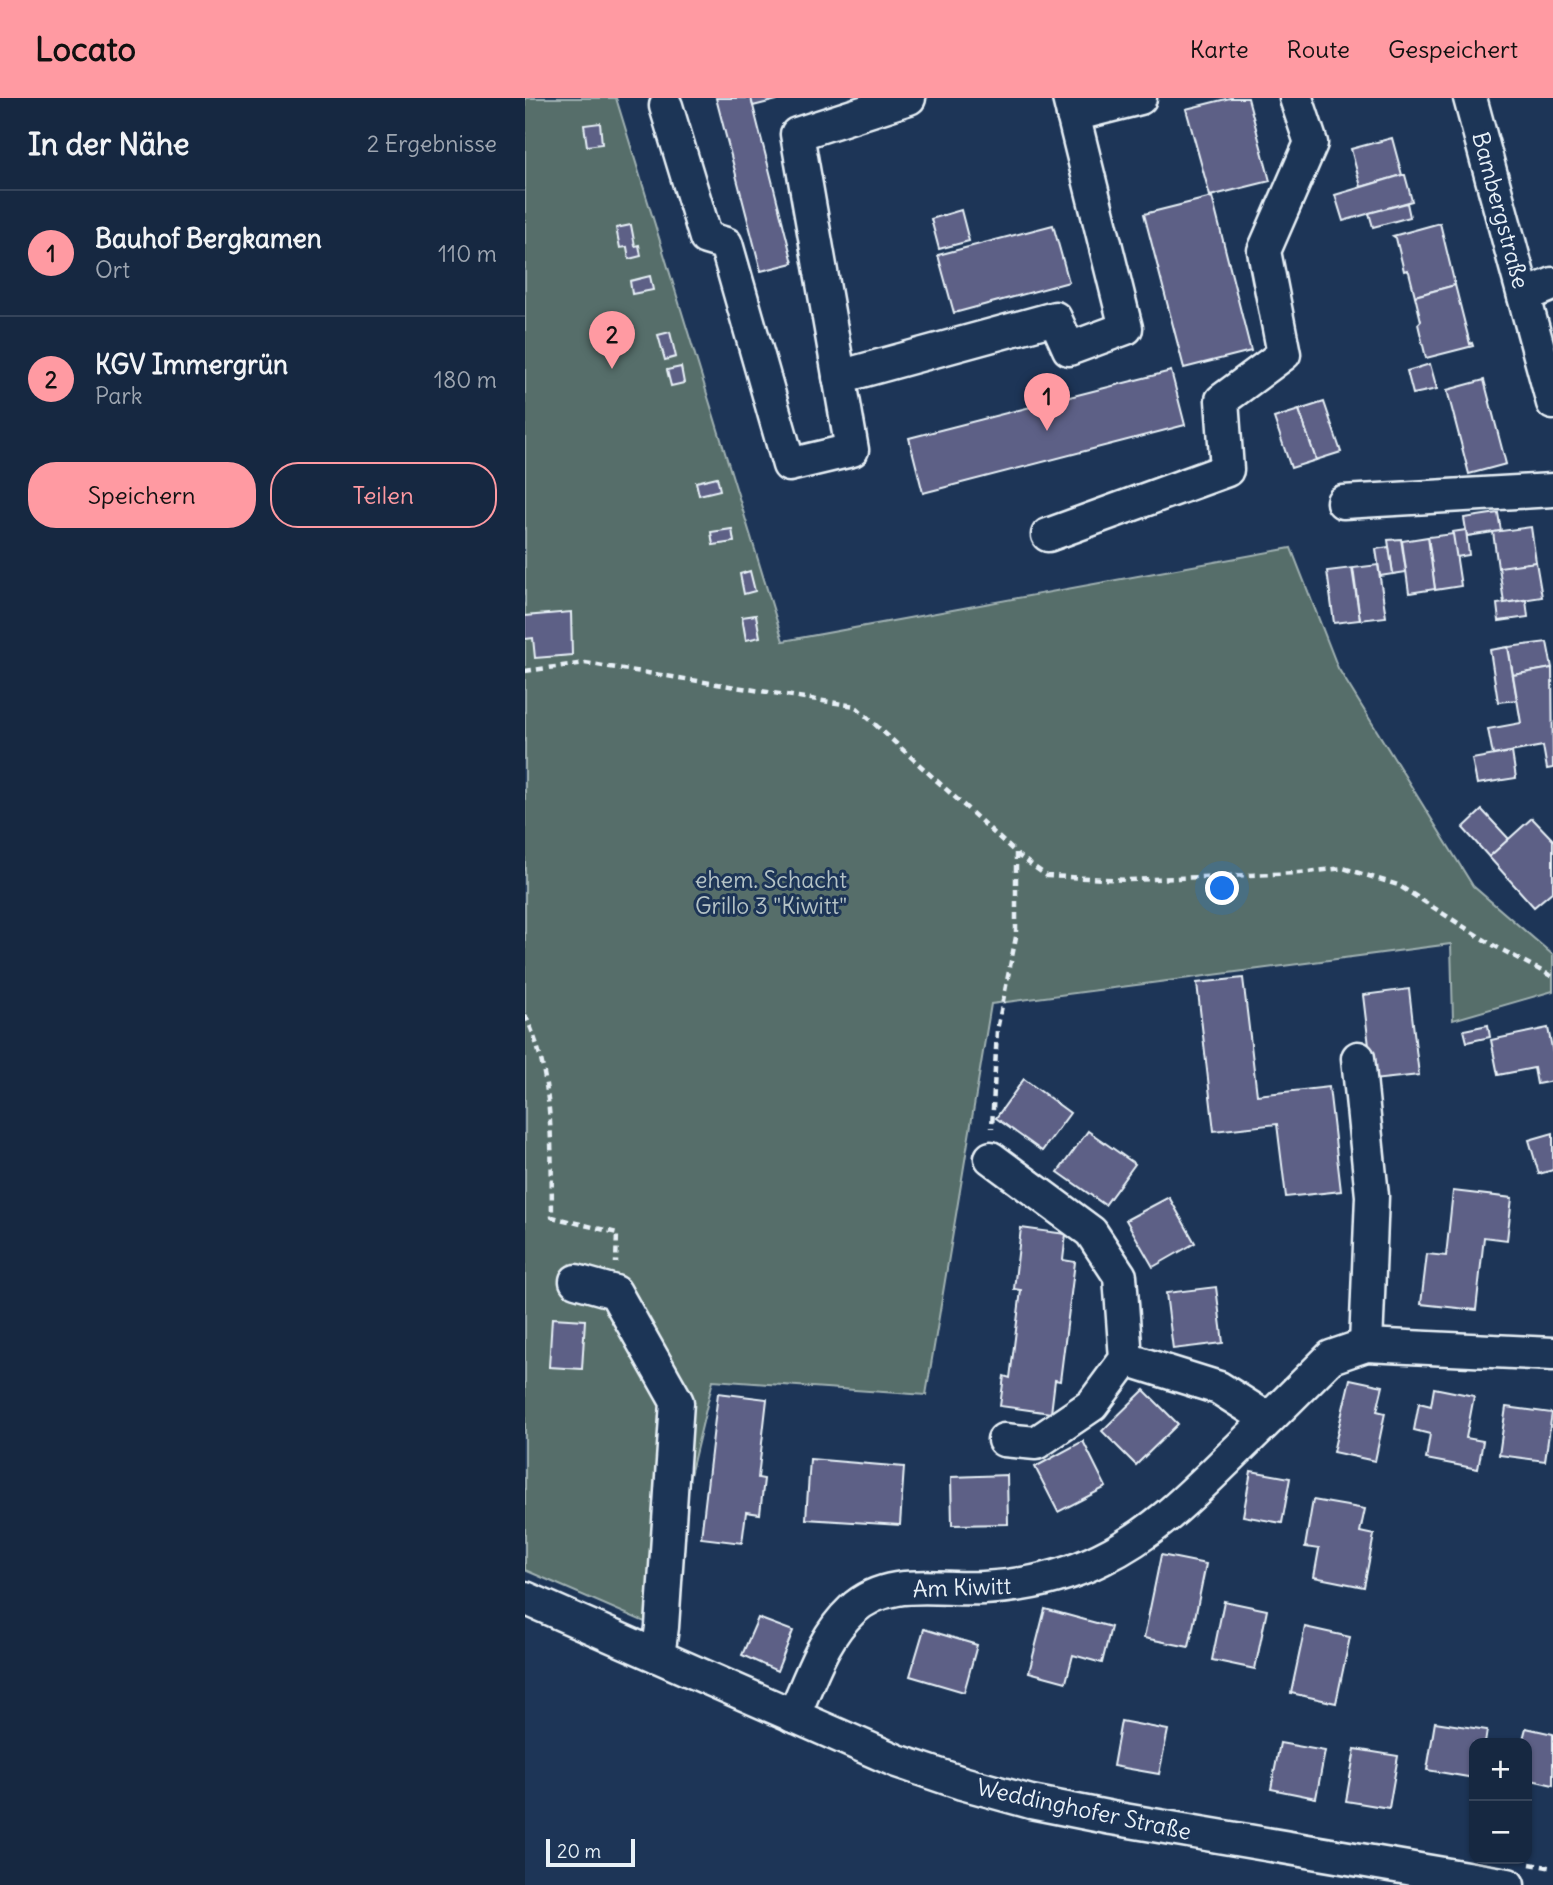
<!DOCTYPE html>
<html lang="de">
<meta charset="utf-8">
<style>
body{margin:0;font-family:Delius,sans-serif;background:#1f3048;color:#f1f3f6}
.controls{position:absolute;right:21px;bottom:21px;display:grid;overflow:hidden;border-radius:14px;box-shadow:0 2px 5px #0004}
.controls button{width:63px;height:63px;display:grid;place-items:center;padding:0;border:0;border-bottom:2px solid #35445a;background:#162841;color:#f1f3f6;font:35px sans-serif}
.scale{position:absolute;left:21px;bottom:18px;width:89px;box-sizing:border-box;padding-left:7px;border:4px solid #e8f1f8;border-top:0;font-size:19px;line-height:24px;white-space:nowrap;color:#e8f1f8;-webkit-text-stroke:5px #1d3557;paint-order:stroke}
.you{position:absolute;left:698px;top:791px;width:24px;height:24px;margin:-18px;border:5px solid #fff;border-radius:50%;background:#1a73e8;box-shadow:0 0 0 10px #1a73e833}
.badge{display:grid;place-items:center;width:46px;height:46px;border-radius:50%;background:#ff9aa2;color:#111;font-size:23px;font-weight:700}
.pin{position:absolute;translate:-50% -58px;filter:drop-shadow(0 2px 4px #0008)}
.pin::after{content:'';position:absolute;top:37px;width:24px;height:21px;background:inherit;clip-path:polygon(0 0,100% 0,50% 100%)}
.list{margin:0;padding:0;list-style:none}
h2{display:flex;justify-content:space-between;align-items:center;height:91px;margin:0;padding:0 28px;font-size:30px}
h2 small{font-size:23px;font-weight:400;color:#9ea6b1}
.list li{display:grid;grid-template-columns:46px 1fr auto;gap:21px;align-items:center;box-sizing:border-box;height:126px;padding:0 28px;border-top:2px solid #35445a}
.list b{display:block;font-size:26px;white-space:nowrap}
.list p{margin:0;font-size:23px;white-space:nowrap;color:#9ea6b1}
.list em{font-size:23px;font-style:normal;color:#9ea6b1}
.actions{display:flex;gap:14px;padding:21px 28px}
.actions a{flex:1;padding:16px 0;border:2px solid #ff9aa2;border-radius:28px;text-align:center;font-size:24px;color:#ff9aa2}
.actions .main{background:#ff9aa2;color:#111}
.map{position:relative;flex:none;width:1028px;height:1787px;overflow:hidden}
header{display:flex;align-items:center;gap:42px;box-sizing:border-box;height:98px;padding:0 35px;background:#ff9aa2;color:#111}
header strong{font-size:33px}
nav{display:flex;gap:38px;margin-inline-start:auto;font-size:24px}
main{display:flex}
aside{flex:1;background:#162841}
.map>svg:first-child{display:block}
.green{fill:#566e6a;stroke:#9fb0b1;stroke-width:2}
.building{fill:#5d6086;stroke:#e8f1f8;stroke-width:2}
.lines{fill:none;stroke-linecap:round;stroke-linejoin:round}
.minor-casing{stroke:#e8f1f8;stroke-width:37}
.path{stroke:#e8f1f8;stroke-width:4.5;stroke-dasharray:7 5;stroke-linecap:butt}
.minor{stroke:#1d3557;stroke-width:32}
.labels{text-anchor:middle;dominant-baseline:central;stroke-width:6;stroke-linejoin:round;paint-order:stroke}
.street-label{font-size:23px;fill:#e8f1f8;stroke:#1d3557}
.park-label{font-size:23px;fill:#b5c3c6;stroke:#1d3557}
</style>
<header>
<strong>Locato</strong>
<nav><a>Karte</a><a>Route</a><a>Gespeichert</a></nav>
</header>
<main>
<aside>
<h2>In der Nähe<small>2 Ergebnisse</small></h2>
<ul class="list">
<li><span class="badge">1</span><div><b>Bauhof Bergkamen</b><p>Ort</p></div><em>110 m</em></li>
<li><span class="badge">2</span><div><b>KGV Immergrün</b><p>Park</p></div><em>180 m</em></li>
</ul>
<div class="actions"><a class="main">Speichern</a><a>Teilen</a></div>
</aside>
<div class="map">
<svg width="1028" height="1787" viewBox="0 0 1028 1787">
<rect width="100%" height="100%" fill="#1d3557"/>
<filter id="ink" filterUnits="userSpaceOnUse"><feTurbulence type="fractalNoise" baseFrequency=".0143" numOctaves="2"/><feDisplacementMap in="SourceGraphic" scale="14" xChannelSelector="R" yChannelSelector="G"/><feConvolveMatrix kernelMatrix="1 2 1 2 8 2 1 2 1" color-interpolation-filters="sRGB"/></filter>
<g filter="url(#ink)">
<polygon class="green" points="0,0 91,0 258,543 766,450 813,570 948,788 1028,857 1028,893 928,922 926,846 466,906 401,1297 188,1282 155,1419 122,1525 0,1472"/>
<g class="building">
<polygon points="191,0 226,0 268,165 236,173"/>
<polygon points="226,0 260,0 228,8"/>
<polygon points="705,0 723,0 745,83 685,98 661,11"/>
<polygon points="75,25 77,46 62,48 59,27"/>
<polygon points="867,40 877,77 836,89 826,51"/>
<polygon points="877,77 880,77 887,103 818,123 810,97"/>
<polygon points="687,99 726,253 659,270 619,116"/>
<polygon points="882,105 885,119 848,129 844,115"/>
<polygon points="436,112 444,143 414,151 406,121"/>
<polygon points="915,125 930,187 890,198 884,174 882,172 879,173 871,140 868,138"/>
<polygon points="106,127 110,148 114,147 116,158 104,161 102,149 95,150 91,130"/>
<polygon points="528,127 544,184 429,215 413,157"/>
<polygon points="125,178 128,192 107,196 105,183"/>
<polygon points="930,187 945,246 947,245 948,248 901,260 893,226 896,223 890,198"/>
<polygon points="145,234 151,259 140,262 133,237"/>
<polygon points="905,266 912,291 888,296 882,273"/>
<polygon points="156,269 159,285 146,288 142,272"/>
<polygon points="646,273 660,327 398,395 384,340"/>
<polygon points="959,282 981,366 944,376 922,292"/>
<polygon points="799,304 816,354 791,362 774,312"/>
<polygon points="774,312 791,362 766,370 749,320"/>
<polygon points="192,379 195,392 174,397 171,384"/>
<polygon points="973,415 976,433 942,438 939,420"/>
<polygon points="1006,429 1011,464 973,470 968,434"/>
<polygon points="207,431 209,444 188,447 186,434"/>
<polygon points="941,432 944,457 931,459 927,434"/>
<polygon points="928,436 936,488 910,492 903,439"/>
<polygon points="903,439 910,491 884,495 877,443"/>
<polygon points="876,441 881,474 868,476 863,442"/>
<polygon points="864,449 868,476 855,478 851,451"/>
<polygon points="1011,464 1017,499 979,505 974,469"/>
<polygon points="853,467 861,519 835,522 828,470"/>
<polygon points="827,470 835,522 809,525 802,473"/>
<polygon points="225,473 230,493 219,496 215,476"/>
<polygon points="1001,502 1003,519 974,523 972,506"/>
<polygon points="46,514 47,557 10,560 8,540 0,541 0,518"/>
<polygon points="231,517 235,539 221,542 217,519"/>
<polygon points="1022,544 1027,570 988,577 983,549"/>
<polygon points="983,549 992,602 973,604 965,552"/>
<polygon points="1027,570 1028,670 1022,671 1018,648 968,657 963,631 996,625 988,577"/>
<polygon points="987,654 991,680 952,686 947,661"/>
<polygon points="957,712 984,741 964,759 938,730"/>
<polygon points="1007,720 1028,742 1028,793 1009,809 964,759"/>
<polygon points="718,880 732,997 804,989 816,1093 761,1099 752,1026 689,1033 672,885"/>
<polygon points="884,891 894,977 848,982 838,897"/>
<polygon points="963,927 965,939 942,944 939,932"/>
<polygon points="1023,930 1028,955 1028,983 1012,986 1009,970 973,977 966,942"/>
<polygon points="499,981 545,1015 517,1053 471,1020"/>
<polygon points="563,1033 610,1066 580,1107 533,1074"/>
<polygon points="1028,1035 1028,1072 1014,1076 1004,1042"/>
<polygon points="928,1093 987,1100 982,1142 959,1139 951,1212 896,1206 902,1156 921,1158"/>
<polygon points="644,1099 670,1145 628,1169 601,1122"/>
<polygon points="496,1130 541,1136 538,1162 550,1164 535,1283 530,1282 526,1315 475,1308 479,1278 485,1280 496,1192 489,1191"/>
<polygon points="691,1189 698,1245 648,1251 641,1195"/>
<polygon points="27,1220 60,1222 57,1271 24,1269"/>
<polygon points="825,1281 858,1288 852,1313 860,1315 850,1363 808,1354"/>
<polygon points="909,1290 949,1298 941,1340 958,1343 953,1371 901,1361 905,1336 889,1332 894,1305 906,1308"/>
<polygon points="619,1292 653,1326 611,1367 577,1333"/>
<polygon points="193,1295 242,1301 233,1380 239,1381 235,1416 221,1414 217,1445 176,1440"/>
<polygon points="981,1309 1027,1315 1020,1363 974,1357"/>
<polygon points="558,1343 581,1389 533,1414 510,1369"/>
<polygon points="285,1361 379,1369 375,1427 281,1421"/>
<polygon points="726,1373 765,1380 757,1425 718,1418"/>
<polygon points="482,1377 483,1426 427,1427 426,1379"/>
<polygon points="788,1402 840,1411 835,1434 849,1437 839,1489 789,1479 794,1451 780,1449"/>
<polygon points="636,1457 681,1466 664,1549 619,1540"/>
<polygon points="699,1503 742,1512 730,1571 687,1562"/>
<polygon points="520,1511 586,1529 577,1565 548,1557 541,1584 504,1574"/>
<polygon points="233,1520 268,1533 252,1573 217,1557"/>
<polygon points="780,1529 825,1539 811,1605 766,1595"/>
<polygon points="399,1531 452,1547 439,1594 385,1578"/>
<polygon points="596,1623 643,1632 634,1676 588,1668"/>
<polygon points="910,1624 962,1632 960,1645 949,1645 949,1680 902,1672"/>
<polygon points="1001,1630 1028,1636 1028,1687 1002,1681 1002,1645 997,1645"/>
<polygon points="755,1645 800,1653 791,1700 746,1691"/>
<polygon points="830,1651 873,1658 864,1710 821,1703"/>
</g>
<g class="lines">
<g class="minor-casing">
<g id="minor">
<polyline points="945,0 1028,305"/>
<polyline points="141,8 181,140 201,146 264,367 327,352 272,36 384,0"/>
<polyline points="548,17 615,0"/>
<polyline points="999,198 1028,186"/>
<polyline points="314,279 530,220 544,251 601,230 544,0"/>
<polyline points="818,404 1028,392"/>
<polyline points="523,437 702,372 697,302 759,256 739,153 786,45 771,0"/>
<polyline points="833,960 847,1098 841,1247"/>
<polyline points="466,1060 566,1134 595,1178 601,1261 567,1307 511,1345 479,1342"/>
<polyline points="51,1183 90,1194 152,1304 137,1529 133,1558"/>
<polyline points="601,1261 694,1290 743,1321"/>
<polyline points="0,1500 372,1663 437,1685 506,1704 587,1720 983,1787"/>
<path d="M268,1618c17,-36 29,-78 59,-106 36,-34 87,-19 132,-22 40,-2 81,-11 117,-29 54,-26 90,-64 132,-105 33,-32 65,-64 98,-97l35,-12 187,9"/>
</g>
</g>
<g class="path">
<polyline points="0,573 60,565 330,608 491,755 491,839 472,932 467,1030"/>
<polyline points="491,756 522,778 602,782 774,775 818,770 873,787 966,846 1028,879"/>
<path d="M0,917c30,61 26,135 27,202l65,16 -1,30"/>
<polyline points="1005,1766 1028,1770"/>
</g>
<use href="#minor" class="minor"/>
</g>
</g>
<g class="labels">
<g class="street-label">
<text transform="translate(976 112) rotate(75)">Bambergstraße</text>
<text transform="translate(437 1489) rotate(-2)">Am Kiwitt</text>
<text transform="translate(559 1711) rotate(12)">Weddinghofer Straße</text>
</g>
<g class="park-label">
<text x="246" y="781">ehem. Schacht<tspan x="246" dy="26">Grillo 3 "Kiwitt"</tspan></text>
</g>
</g>
</svg>
<div class="controls">
<button>+</button>
<button>−</button>
</div>
<div class="scale">20 m</div>
<div class="you"></div>
<div class="pin badge" style="left:522px;top:333px">1</div>
<div class="pin badge" style="left:87px;top:271px">2</div>
</div>
</main>
